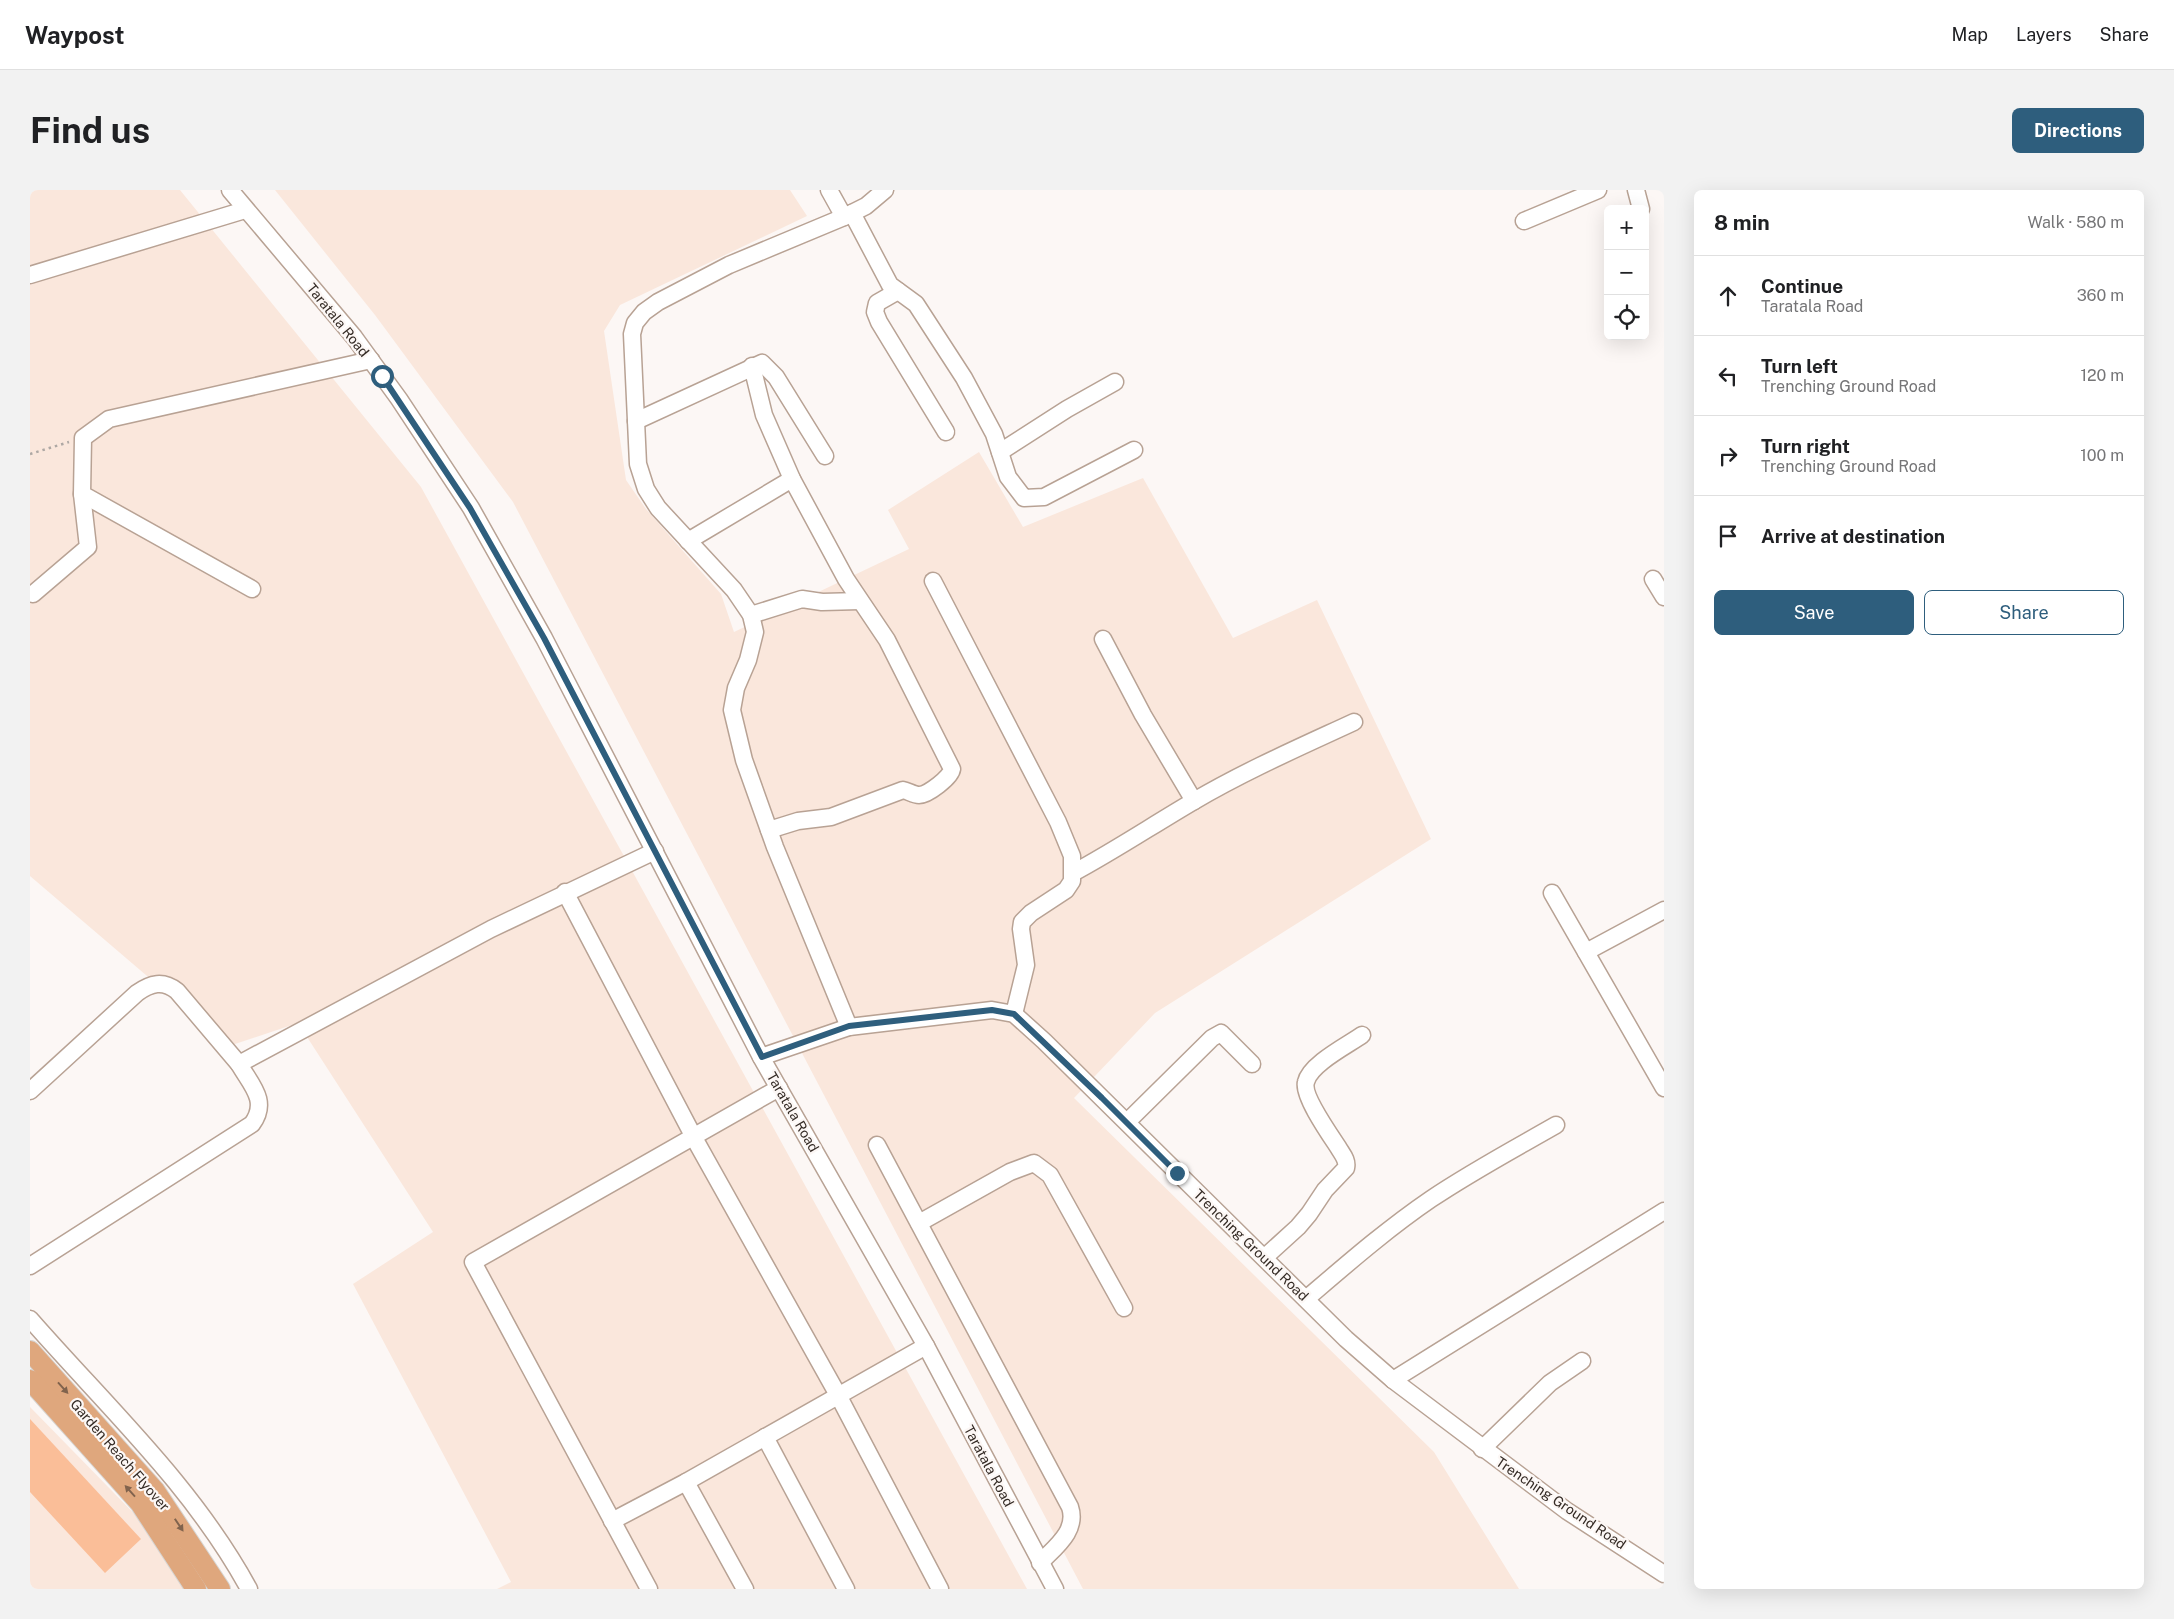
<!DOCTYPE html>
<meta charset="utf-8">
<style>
body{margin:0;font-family:"Public Sans",sans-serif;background:#f2f2f2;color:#202124}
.controls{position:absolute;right:15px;top:15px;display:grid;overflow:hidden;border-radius:8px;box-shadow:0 5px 20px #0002}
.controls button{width:45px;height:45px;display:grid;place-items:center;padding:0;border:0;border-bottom:1px solid #e0e0e0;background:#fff;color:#202124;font:25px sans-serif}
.stop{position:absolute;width:15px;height:15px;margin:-11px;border:4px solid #2e5e7d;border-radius:50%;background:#fff}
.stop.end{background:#2e5e7d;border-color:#fff;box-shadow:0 1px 5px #0008}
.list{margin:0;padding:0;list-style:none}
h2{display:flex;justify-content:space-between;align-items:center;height:65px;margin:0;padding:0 20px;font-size:21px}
h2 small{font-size:16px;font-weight:400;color:#757577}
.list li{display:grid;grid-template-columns:32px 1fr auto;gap:15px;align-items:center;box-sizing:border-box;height:80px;padding:0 20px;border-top:1px solid #e0e0e0}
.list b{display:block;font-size:19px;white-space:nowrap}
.list p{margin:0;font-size:16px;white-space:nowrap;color:#757577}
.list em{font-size:16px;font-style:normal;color:#757577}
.actions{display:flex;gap:10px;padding:15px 20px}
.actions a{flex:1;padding:11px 0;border:1px solid #2e5e7d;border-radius:8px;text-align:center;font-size:18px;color:#2e5e7d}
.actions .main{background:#2e5e7d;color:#fff}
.icon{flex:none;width:28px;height:28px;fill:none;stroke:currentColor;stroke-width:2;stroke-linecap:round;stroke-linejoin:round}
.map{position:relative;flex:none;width:1634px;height:1399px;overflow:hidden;border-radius:8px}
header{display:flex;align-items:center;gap:30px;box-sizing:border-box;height:70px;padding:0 25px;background:#fff;border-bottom:1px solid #e0e0e0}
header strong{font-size:24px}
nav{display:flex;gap:28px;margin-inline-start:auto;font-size:18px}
.intro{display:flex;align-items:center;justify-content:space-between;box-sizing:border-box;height:120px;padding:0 30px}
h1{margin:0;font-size:35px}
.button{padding:12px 22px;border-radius:8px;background:#2e5e7d;color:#fff;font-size:18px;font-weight:700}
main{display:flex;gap:30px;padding:0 30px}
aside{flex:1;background:#fff;border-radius:8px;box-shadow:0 5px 20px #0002}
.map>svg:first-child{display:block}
.built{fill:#fae7dc}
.building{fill:#fabe98}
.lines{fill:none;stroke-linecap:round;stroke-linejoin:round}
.minor-casing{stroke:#b8a294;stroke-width:19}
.major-casing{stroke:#d6d5d3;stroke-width:22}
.path{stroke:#aea8a4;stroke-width:2.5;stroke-dasharray:2.5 4;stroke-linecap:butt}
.minor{stroke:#fff;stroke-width:16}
.major{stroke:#dfa77d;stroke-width:20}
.oneway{fill:#81634d}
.route{stroke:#2e5e7d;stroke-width:6}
.labels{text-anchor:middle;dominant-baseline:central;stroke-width:4.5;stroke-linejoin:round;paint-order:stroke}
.street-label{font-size:14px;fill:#342b25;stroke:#fcf7f5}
</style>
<header>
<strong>Waypost</strong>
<nav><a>Map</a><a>Layers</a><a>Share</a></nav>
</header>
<div class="intro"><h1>Find us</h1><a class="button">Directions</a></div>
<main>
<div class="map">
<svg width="1634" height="1399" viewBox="0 0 1634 1399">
<rect width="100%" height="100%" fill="#fcf7f5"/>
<g class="built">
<polygon points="0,0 150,0 391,297 997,1399 467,1399 481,1392 323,1094 403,1042 268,833 199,856 0,686"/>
<polygon points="245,0 760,0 777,26 590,115 574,141 596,290 616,319 691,404 704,442 879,359 858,320 949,262 993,337 1113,288 1203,448 1287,410 1401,649 1125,823 1044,908 1404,1262 1489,1399 1053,1399 483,312 345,125"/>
<polygon points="0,1217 126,1346 155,1399 0,1399"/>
</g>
<polygon class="building" points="0,1229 111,1349 75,1383 0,1302"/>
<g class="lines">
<g class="minor-casing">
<g id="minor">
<polyline points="200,0 324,147 369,209 441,318 514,448 731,867 896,1156 1025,1399"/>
<polyline points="799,0 814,27"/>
<polyline points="1606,0 1611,19"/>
<polyline points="822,23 860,95 886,114 934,188 964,244 978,287 994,308 1014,307 1104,260"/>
<polyline points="1494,31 1568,0"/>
<polyline points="0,85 215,20"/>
<polyline points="868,101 847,113 845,122 849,132 916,242"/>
<path d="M722,176l12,49 28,64 54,100 41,61 65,129c-1,8 -24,26 -33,26 -5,0 -11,-4 -16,-5l-72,27 -33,4 -29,9"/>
<polyline points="606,231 732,173 746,187 795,266"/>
<polyline points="970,262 1037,219 1085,192"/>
<polyline points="658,351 762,289"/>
<polyline points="1623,389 1634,407"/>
<polyline points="903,391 1028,632 1042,666 1042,691 1036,700 1001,723 992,732 991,739 996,775 984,824"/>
<polyline points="222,399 52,304 53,248 79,229 341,170"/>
<polyline points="3,404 58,357 52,304"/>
<polyline points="721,425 772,409 792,412 830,411"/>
<polyline points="1073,449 1113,525 1164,611"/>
<path d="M1043,683c41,-22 80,-48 121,-72 51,-30 106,-54 160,-79"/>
<polyline points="535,702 668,955 808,1205 910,1399"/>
<polyline points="1522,703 1634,898"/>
<polyline points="1556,762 1634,720"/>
<polyline points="819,837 745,657 714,570 702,520 706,498 718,470 725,442 721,425 704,400 628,318 616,299 608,274 602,144 605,133 614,122 628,112 699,75 814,27 836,16 855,0"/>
<polyline points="731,867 819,837 962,820 984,824 1014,851 1316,1149 1363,1190 1537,1321 1634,1384"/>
<path d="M0,901l107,-98c14,-10 26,-13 40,-2l62,73 252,-135 164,-78"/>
<polyline points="1097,932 1182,848 1191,843 1222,874"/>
<path d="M847,955l193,362c8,24 -15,40 -30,56"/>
<polyline points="889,1033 980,982 1004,973 1020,985 1094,1118"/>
<path d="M1235,1067l33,-30 11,-13 16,-24 21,-22c2,-8 -4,-14 -8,-21 -8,-12 -36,-52 -32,-65 4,-18 42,-37 56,-47"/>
<path d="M0,1076l222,-142c17,-23 -1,-39 -13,-60"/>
<path d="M1276,1109c41,-35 81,-70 125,-100 40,-27 83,-50 125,-74"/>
<path d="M0,1129c76,87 163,167 219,270"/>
<polyline points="1363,1190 1634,1021"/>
<polyline points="735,1247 816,1399"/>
<polyline points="1452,1259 1520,1193 1552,1171"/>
<polyline points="656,1292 715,1399"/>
<polyline points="582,1331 656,1292 896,1156"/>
<polyline points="619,1399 443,1072 749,898"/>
</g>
</g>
<g class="major-casing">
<g id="major">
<polyline points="0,1161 125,1301 190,1399"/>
<polyline points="0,1190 110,1313 166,1399"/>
</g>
</g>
<polyline class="path" points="0,264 39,252"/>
<use href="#minor" class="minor"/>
<use href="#major" class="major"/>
</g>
<defs><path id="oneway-solid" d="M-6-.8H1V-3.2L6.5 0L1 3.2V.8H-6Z" transform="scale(1.25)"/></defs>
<g class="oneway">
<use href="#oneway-solid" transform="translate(33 1198) rotate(48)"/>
<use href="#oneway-solid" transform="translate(100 1301) rotate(-132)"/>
<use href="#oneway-solid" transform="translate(149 1335) rotate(56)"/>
</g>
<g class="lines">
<polyline class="route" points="352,186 440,318 514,448 732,867 819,836 962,820 984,824 1072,908 1147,983"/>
</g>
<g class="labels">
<g class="street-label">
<text transform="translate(308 130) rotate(51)">Taratala Road</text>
<text transform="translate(763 922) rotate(60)">Taratala Road</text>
<text transform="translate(1221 1055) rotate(44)">Trenching Ground Road</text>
<text transform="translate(90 1265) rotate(49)">Garden Reach Flyover</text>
<text transform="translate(959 1276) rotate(62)">Taratala Road</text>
<text transform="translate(1531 1313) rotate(34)">Trenching Ground Road</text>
</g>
</g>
</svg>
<div class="controls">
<button>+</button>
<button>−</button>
<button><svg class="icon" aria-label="locate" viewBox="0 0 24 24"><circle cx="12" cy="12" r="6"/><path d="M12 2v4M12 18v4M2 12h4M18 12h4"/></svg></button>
</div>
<div class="stop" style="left:352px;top:186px"></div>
<div class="stop end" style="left:1147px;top:983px"></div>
</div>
<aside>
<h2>8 min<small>Walk · 580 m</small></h2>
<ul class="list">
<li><svg class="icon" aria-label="ahead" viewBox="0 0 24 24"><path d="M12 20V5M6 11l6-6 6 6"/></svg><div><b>Continue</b><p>Taratala Road</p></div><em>360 m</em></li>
<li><svg class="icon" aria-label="left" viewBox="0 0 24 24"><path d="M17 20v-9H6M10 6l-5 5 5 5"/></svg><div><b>Turn left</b><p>Trenching Ground Road</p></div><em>120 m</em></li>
<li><svg class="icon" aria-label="right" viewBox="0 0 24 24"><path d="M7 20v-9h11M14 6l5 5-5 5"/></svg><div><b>Turn right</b><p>Trenching Ground Road</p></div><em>100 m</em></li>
<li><svg class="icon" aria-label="arrive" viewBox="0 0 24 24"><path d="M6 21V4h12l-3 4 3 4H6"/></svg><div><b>Arrive at destination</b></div></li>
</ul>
<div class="actions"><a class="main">Save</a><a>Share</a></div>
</aside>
</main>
